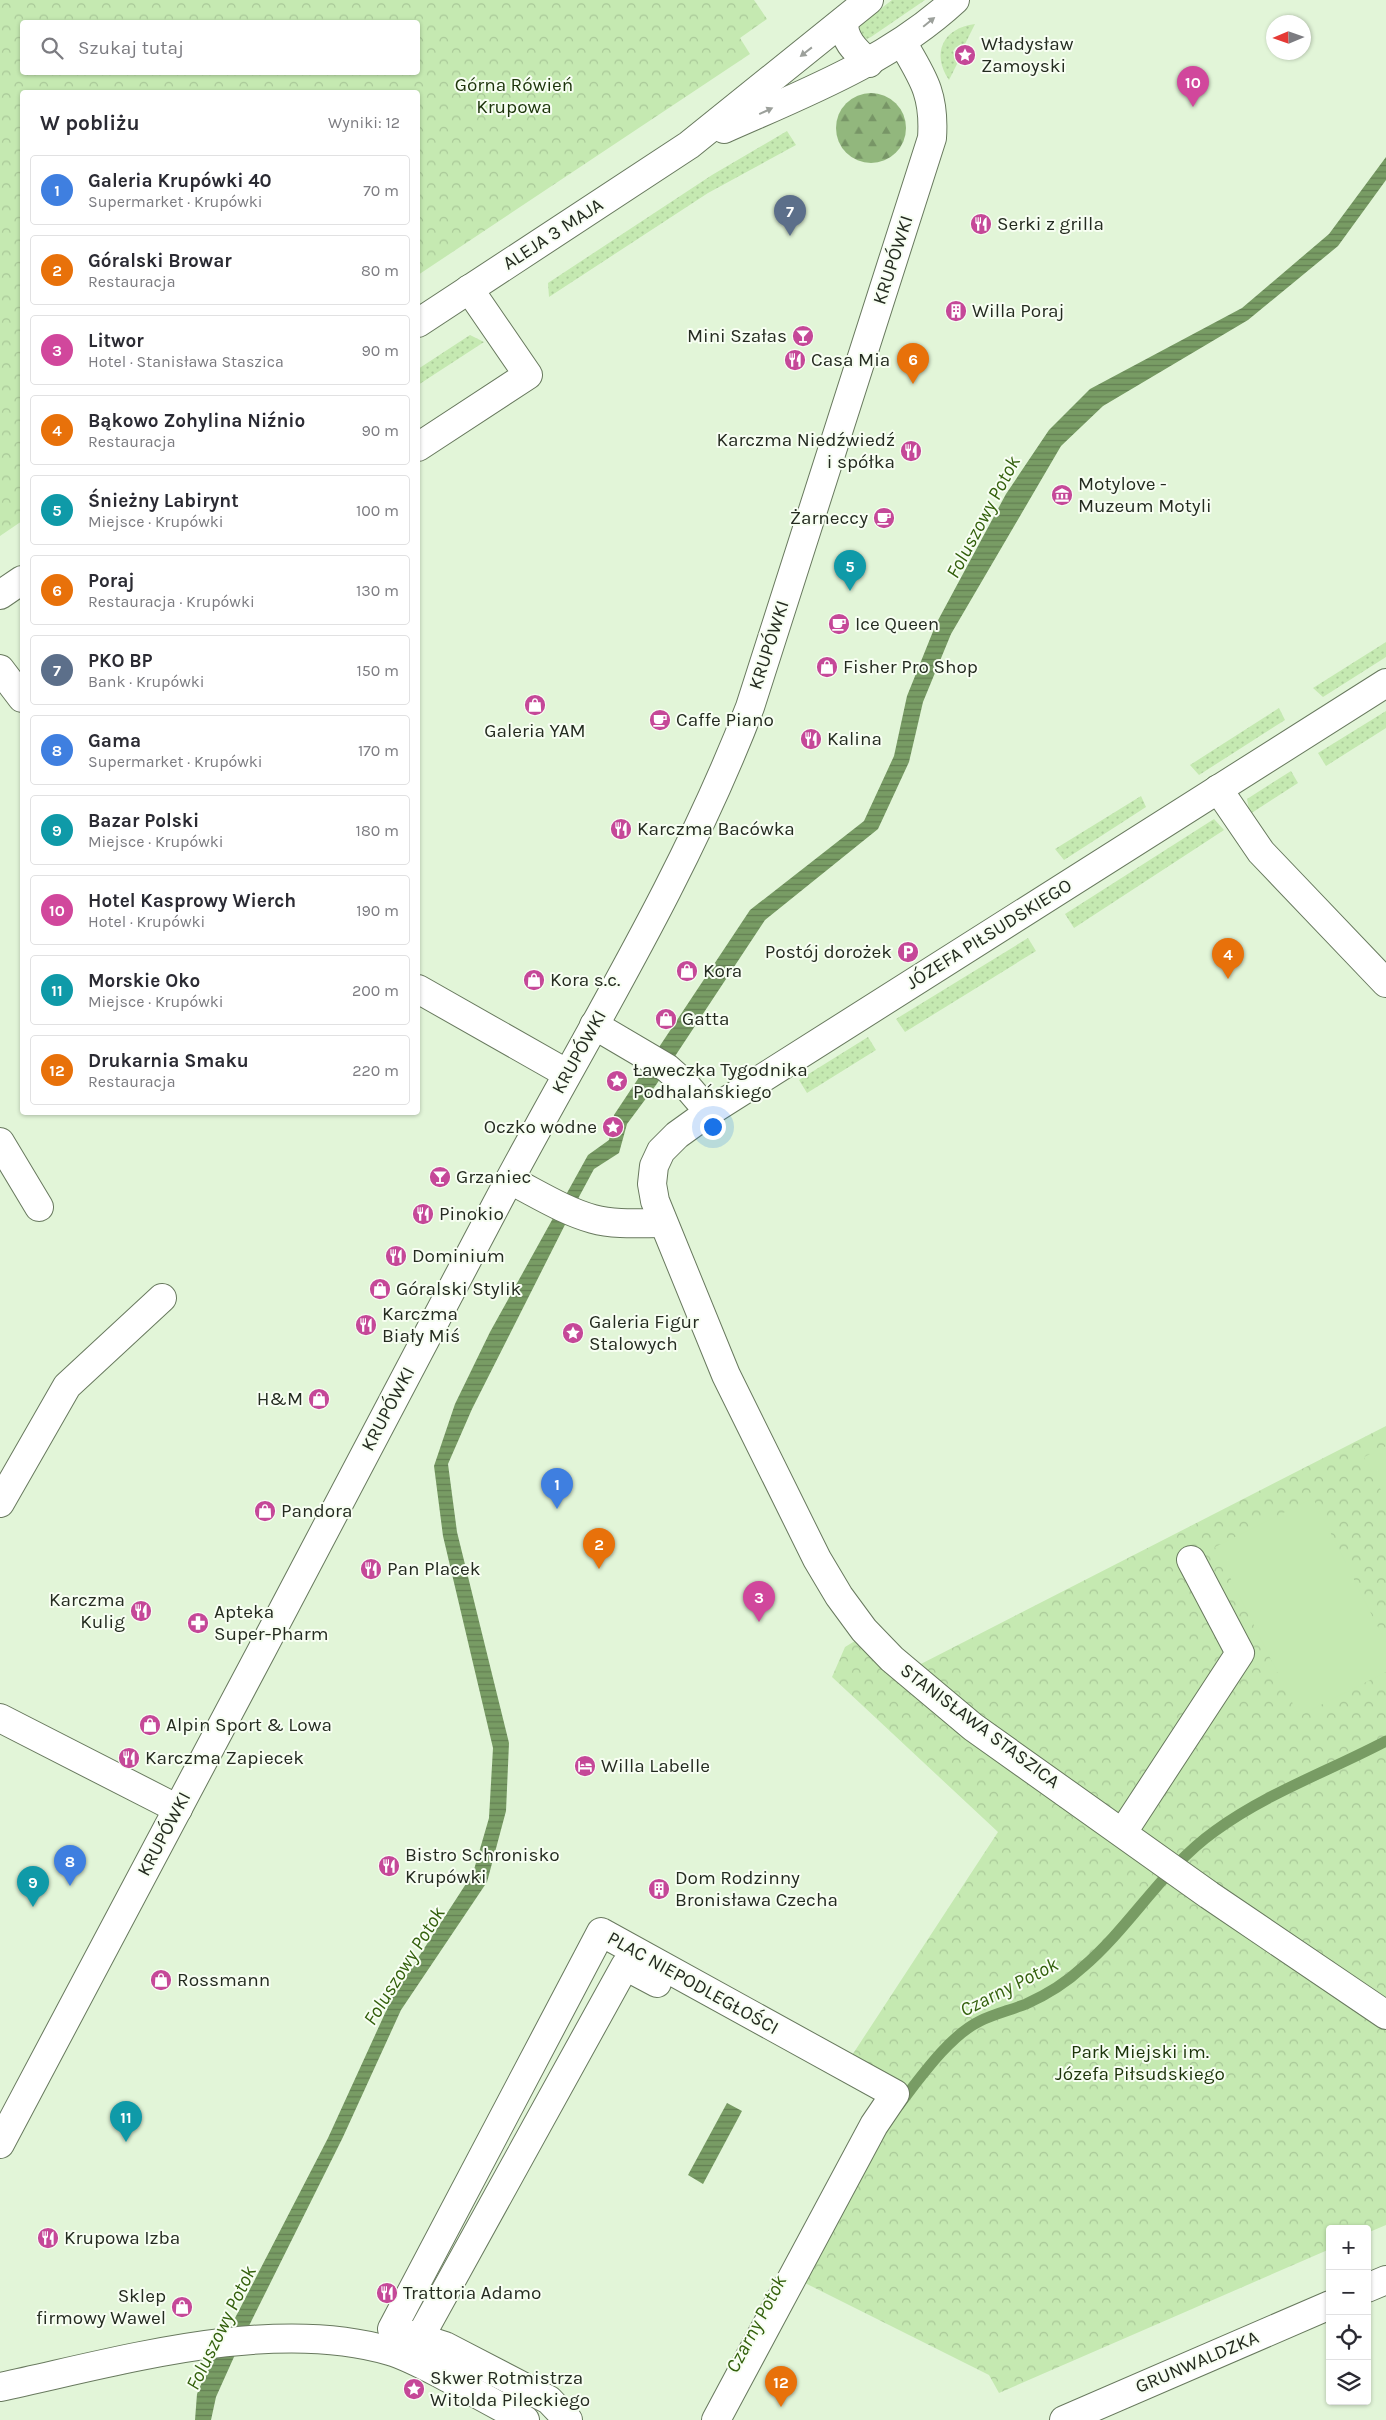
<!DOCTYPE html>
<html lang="pl">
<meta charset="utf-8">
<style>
body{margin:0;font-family:Karla,sans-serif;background:#f2f2f3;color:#2b2b33}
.controls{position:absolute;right:15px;bottom:15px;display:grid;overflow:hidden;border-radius:5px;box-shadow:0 1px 4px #0004}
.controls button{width:45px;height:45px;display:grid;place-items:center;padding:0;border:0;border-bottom:1px solid #e1e1e2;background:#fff;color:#2b2b33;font:25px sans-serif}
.compass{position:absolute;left:1266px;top:15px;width:45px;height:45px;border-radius:50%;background:#fff;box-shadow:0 1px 4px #0004;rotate:268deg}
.you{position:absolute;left:712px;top:1126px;width:18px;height:18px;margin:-12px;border:4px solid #fff;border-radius:50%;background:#1a73e8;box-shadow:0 0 0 8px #1a73e833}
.badge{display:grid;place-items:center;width:32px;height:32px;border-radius:50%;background:#7c3aed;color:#fff;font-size:16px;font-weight:700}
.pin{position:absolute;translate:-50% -41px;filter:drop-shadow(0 1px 2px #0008)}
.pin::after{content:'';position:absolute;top:26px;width:18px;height:15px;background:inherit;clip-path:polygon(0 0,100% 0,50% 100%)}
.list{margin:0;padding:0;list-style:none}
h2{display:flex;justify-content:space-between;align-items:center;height:65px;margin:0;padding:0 20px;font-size:21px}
h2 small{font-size:16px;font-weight:400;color:#7c7c81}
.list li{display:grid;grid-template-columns:32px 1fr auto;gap:15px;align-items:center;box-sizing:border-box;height:70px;margin:0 10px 10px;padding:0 10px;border:1px solid #e1e1e2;border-radius:5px}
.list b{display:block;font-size:19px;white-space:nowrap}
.list p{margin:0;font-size:16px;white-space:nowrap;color:#7c7c81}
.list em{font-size:16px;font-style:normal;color:#7c7c81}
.icon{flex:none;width:28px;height:28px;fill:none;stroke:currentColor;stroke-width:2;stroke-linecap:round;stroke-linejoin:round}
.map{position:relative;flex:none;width:1386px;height:2420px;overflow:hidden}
.search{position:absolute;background:#fff;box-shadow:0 1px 4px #0004;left:20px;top:20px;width:400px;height:55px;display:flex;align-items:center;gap:12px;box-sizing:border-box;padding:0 18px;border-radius:5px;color:#7c7c81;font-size:19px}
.panel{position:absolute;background:#fff;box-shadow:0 1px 4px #0004;left:20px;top:90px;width:400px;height:1025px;border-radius:5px}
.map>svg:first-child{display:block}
.grass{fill:url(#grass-dots)}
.forest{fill:url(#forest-firs)}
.park{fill:url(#park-crowns);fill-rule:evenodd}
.pitch{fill:#c5e9b1}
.water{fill:url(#water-rules)}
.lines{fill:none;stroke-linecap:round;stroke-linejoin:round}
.stream{stroke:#789c64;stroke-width:11}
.minor-casing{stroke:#68795e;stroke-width:30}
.minor{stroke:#fff;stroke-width:28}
.oneway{fill:#9ca09b}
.labels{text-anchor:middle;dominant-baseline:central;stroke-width:4;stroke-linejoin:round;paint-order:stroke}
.poi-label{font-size:19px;fill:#242b20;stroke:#f7fef2;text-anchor:start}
.park-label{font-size:19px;fill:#1b3309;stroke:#f7fef2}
.street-label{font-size:19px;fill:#242b20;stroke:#f7fef2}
.water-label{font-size:20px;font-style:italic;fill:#33600c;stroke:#f7fef2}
</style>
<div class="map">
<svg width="1386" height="2420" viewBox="0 0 1386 2420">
<defs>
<pattern id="grass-dots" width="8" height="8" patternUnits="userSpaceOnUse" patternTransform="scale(1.25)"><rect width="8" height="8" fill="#c5e9b1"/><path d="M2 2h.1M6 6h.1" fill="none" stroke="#a9c898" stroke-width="1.8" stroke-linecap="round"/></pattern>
<pattern id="forest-firs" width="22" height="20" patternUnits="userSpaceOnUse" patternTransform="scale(1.25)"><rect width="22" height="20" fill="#92b77d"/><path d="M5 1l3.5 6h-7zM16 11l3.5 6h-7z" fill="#779566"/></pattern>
<pattern id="park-crowns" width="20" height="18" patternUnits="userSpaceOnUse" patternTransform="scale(1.25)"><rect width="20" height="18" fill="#c5e9b1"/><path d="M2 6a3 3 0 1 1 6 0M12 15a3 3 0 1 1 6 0" fill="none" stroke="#a9c898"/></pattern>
<pattern id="water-rules" width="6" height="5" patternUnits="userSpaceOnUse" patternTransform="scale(1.25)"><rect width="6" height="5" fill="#789c64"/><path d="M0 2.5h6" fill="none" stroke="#627f52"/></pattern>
</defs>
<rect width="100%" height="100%" fill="#e2f5d8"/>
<g class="grass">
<polygon points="892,0 925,0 871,37 867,39 858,33 861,24"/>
<path d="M975,24l-10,20 -9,3 -3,4 4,13 -8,16c-18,-27 -6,-52 26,-56z"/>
<polygon points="787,131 796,145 708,193 549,297 548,283 712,175"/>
<polygon points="470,335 484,342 418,385 418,369"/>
<polygon points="1386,642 1386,657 1323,697 1313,688"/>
<polygon points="1279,708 1285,720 1199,775 1190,765"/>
<polygon points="1386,711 1386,728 1326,766 1318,753"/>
<polygon points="1291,771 1298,783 1250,814 1247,799"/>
<polygon points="1141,796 1146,807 1064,860 1055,849"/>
<polygon points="1214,819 1224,830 1074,928 1065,914"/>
<polygon points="1028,938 1036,951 905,1032 896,1019"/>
<polygon points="868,1037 876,1050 807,1093 799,1080"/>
</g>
<circle class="forest" cx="871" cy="128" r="35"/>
<g class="park">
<path d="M0,0h754l13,19 -27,19 10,16 -332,221v-183h-396v429l-22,15zM22,22h396v50h-396z"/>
<polygon points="1386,1426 1386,2225 1367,2233 1367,2229 1330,2229 1330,2249 999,2393 989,2375 793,2277 895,2095 845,2066 998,1832 832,1677 845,1647 878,1627 915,1667"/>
</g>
<g class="pitch">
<polygon points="1386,1446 1386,1500 1364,1457"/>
<polygon points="1313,1498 1386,1643 1386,1672 1299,1716 1215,1547"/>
</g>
<g class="water">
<polygon points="1386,157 1386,180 1338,246 1248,320 1103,406 1061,446 951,634 923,702 909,762 878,829 765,920 656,1085 627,1124 619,1153 594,1169 580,1195 472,1409 448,1464 457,1532 509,1743 506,1811 487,1882 401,2010 343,2137 238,2348 216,2397 211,2420 195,2420 197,2394 202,2382 328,2138 392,1998 473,1873 489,1818 493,1748 443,1536 434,1466 455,1404 490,1332 588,1155 609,1140 614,1115 750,910 864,821 894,756 907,696 936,624 1006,494 1049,430 1090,389 1242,308 1329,234"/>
<polygon points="727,2103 742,2111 703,2184 688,2175"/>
</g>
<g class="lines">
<path class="stream" d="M899,2105c21,-27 50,-69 81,-84 14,-7 31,-11 46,-17 20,-9 41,-22 57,-37 48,-41 80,-99 132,-136 52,-38 114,-60 171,-90"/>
<g class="minor-casing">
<g id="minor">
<path d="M844,21c-1,19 12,30 25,42"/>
<path d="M724,129c81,-36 165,-68 231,-129"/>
<polyline points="418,323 689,145 869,0"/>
<polyline points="418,447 528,375 469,289"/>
<polyline points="0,595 22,580"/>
<polyline points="0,669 22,698"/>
<polyline points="1386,683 709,1112 677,1135 661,1151 654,1166 652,1184 655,1201 726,1375 817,1559 839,1596 864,1630 892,1659 973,1727 1209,1895 1386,2015"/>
<polyline points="1218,789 1261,852 1386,983"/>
<polyline points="418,989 566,1073"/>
<polyline points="594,1025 667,1068 685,1084 709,1112"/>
<polyline points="0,1142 39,1207"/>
<path d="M510,1180c26,13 54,31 83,39 22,6 47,4 69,4"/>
<polyline points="0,1503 67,1386 162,1298"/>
<polyline points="0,1718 178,1809"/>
<polyline points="1123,1832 1240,1653 1191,1560"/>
<path d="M0,2144c166,-312 331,-624 495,-937 87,-165 188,-325 255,-500l182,-569c3,-44 -9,-60 -30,-96"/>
<polyline points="1367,2288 1386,2280"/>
<polyline points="409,2357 625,1966 657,1983"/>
<path d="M0,2387c118,-25 271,-71 390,-36 20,6 39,17 58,27 25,14 51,28 77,42"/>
<polyline points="568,2420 549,2400 445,2346 392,2329 601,1932 895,2094 874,2125 716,2420"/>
<polyline points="1064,2420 1330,2305"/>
</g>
</g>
<use href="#minor" class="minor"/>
</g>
<defs><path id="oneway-solid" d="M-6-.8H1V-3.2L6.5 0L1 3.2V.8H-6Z" transform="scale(1.25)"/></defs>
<g class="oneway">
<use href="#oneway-solid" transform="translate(929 22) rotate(-39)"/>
<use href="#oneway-solid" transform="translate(806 52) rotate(142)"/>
<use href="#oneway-solid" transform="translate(766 111) rotate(-25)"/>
</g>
<defs>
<g id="sight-disc" transform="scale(1.125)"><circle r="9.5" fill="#c54898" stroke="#f7fef2"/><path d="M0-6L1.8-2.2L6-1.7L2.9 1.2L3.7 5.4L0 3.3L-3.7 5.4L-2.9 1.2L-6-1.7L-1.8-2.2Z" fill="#fff"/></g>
<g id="restaurant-disc" transform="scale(1.125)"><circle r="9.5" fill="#c54898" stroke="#f7fef2"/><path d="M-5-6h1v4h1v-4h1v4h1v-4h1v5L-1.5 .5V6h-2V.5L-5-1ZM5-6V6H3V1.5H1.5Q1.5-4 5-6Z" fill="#fff"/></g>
<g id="building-disc" transform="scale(1.125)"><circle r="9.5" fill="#c54898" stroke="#f7fef2"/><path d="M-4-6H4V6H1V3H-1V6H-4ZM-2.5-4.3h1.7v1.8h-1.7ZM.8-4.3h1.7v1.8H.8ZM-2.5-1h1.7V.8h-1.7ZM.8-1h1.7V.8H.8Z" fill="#fff"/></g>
<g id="bar-disc" transform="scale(1.125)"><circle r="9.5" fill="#c54898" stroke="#f7fef2"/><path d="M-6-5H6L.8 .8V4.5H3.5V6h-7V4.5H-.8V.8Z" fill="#fff"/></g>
<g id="museum-disc" transform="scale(1.125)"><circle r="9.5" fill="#c54898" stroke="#f7fef2"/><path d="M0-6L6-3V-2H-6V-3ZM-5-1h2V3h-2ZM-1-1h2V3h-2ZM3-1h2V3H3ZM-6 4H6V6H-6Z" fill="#fff"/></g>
<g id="cafe-disc" transform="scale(1.125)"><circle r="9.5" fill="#c54898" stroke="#f7fef2"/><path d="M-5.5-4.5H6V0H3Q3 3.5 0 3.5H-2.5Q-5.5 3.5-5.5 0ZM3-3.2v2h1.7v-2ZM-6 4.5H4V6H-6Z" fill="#fff"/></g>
<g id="shop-disc" transform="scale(1.125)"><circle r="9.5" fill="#c54898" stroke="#f7fef2"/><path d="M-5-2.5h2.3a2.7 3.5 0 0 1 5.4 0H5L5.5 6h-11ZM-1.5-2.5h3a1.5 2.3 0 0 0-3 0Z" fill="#fff"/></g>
<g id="parking-disc" transform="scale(1.125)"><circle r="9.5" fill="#c54898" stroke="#f7fef2"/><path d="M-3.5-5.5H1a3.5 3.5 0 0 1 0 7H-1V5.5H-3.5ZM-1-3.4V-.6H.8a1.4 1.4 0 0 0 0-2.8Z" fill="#fff"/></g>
<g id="pharmacy-disc" transform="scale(1.125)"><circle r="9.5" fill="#c54898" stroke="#f7fef2"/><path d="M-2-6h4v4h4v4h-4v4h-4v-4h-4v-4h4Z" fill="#fff"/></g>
<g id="hotel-disc" transform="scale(1.125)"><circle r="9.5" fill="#c54898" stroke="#f7fef2"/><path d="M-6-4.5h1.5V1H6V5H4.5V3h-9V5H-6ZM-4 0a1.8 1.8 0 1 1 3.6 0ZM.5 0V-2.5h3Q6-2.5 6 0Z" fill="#fff"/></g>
</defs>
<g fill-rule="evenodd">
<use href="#sight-disc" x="965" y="55"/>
<use href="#restaurant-disc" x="981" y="224"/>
<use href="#building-disc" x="956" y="311"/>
<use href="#bar-disc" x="803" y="336"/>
<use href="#restaurant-disc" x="795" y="360"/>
<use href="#restaurant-disc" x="911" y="451"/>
<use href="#museum-disc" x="1062" y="495"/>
<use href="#cafe-disc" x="884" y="518"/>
<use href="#cafe-disc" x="839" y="624"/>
<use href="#shop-disc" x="827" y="667"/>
<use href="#shop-disc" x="535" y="705"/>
<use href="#cafe-disc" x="660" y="720"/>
<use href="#restaurant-disc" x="811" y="739"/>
<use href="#restaurant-disc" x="621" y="829"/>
<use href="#parking-disc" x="908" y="952"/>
<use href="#shop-disc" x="687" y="971"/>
<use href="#shop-disc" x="534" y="980"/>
<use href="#shop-disc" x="666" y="1019"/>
<use href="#sight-disc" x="617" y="1081"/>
<use href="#sight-disc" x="613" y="1127"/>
<use href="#bar-disc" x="440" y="1177"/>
<use href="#restaurant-disc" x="423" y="1214"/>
<use href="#restaurant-disc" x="396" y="1256"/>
<use href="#shop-disc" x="380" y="1289"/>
<use href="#restaurant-disc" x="366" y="1325"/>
<use href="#sight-disc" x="573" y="1333"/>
<use href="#shop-disc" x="319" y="1399"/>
<use href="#shop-disc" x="265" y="1511"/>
<use href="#restaurant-disc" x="371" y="1569"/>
<use href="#restaurant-disc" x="141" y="1611"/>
<use href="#pharmacy-disc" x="198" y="1623"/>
<use href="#shop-disc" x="150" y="1725"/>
<use href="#restaurant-disc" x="129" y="1758"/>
<use href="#hotel-disc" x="585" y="1766"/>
<use href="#restaurant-disc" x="389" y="1866"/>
<use href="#building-disc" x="659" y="1889"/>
<use href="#shop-disc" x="161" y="1980"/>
<use href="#restaurant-disc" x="48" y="2238"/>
<use href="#restaurant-disc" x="387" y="2293"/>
<use href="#shop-disc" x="182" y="2307"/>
<use href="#sight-disc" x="414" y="2389"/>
</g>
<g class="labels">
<g class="poi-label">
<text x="981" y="44">Władysław<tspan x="981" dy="22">Zamoyski</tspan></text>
<text x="997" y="224">Serki z grilla</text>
<text x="972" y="311">Willa Poraj</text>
<text x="787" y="336" text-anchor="end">Mini Szałas</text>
<text x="811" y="360">Casa Mia</text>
<text x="895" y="440" text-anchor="end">Karczma Niedźwiedź<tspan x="895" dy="22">i spółka</tspan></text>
<text x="1078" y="484">Motylove -<tspan x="1078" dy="22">Muzeum Motyli</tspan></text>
<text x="868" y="518" text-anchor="end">Żarneccy</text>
<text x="855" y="624">Ice Queen</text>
<text x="843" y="667">Fisher Pro Shop</text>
<text x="676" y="720">Caffe Piano</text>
<text x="535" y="731" text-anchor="middle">Galeria YAM</text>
<text x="827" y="739">Kalina</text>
<text x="637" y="829">Karczma Bacówka</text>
<text x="892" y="952" text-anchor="end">Postój dorożek</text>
<text x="703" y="971">Kora</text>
<text x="550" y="980">Kora s.c.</text>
<text x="682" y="1019">Gatta</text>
<text x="633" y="1070">Ławeczka Tygodnika<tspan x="633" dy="22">Podhalańskiego</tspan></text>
<text x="597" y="1127" text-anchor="end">Oczko wodne</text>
<text x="456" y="1177">Grzaniec</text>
<text x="439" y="1214">Pinokio</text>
<text x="412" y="1256">Dominium</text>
<text x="396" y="1289">Góralski Stylik</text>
<text x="382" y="1314">Karczma<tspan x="382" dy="22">Biały Miś</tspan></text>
<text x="589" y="1322">Galeria Figur<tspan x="589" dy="22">Stalowych</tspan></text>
<text x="303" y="1399" text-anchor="end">H&amp;M</text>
<text x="281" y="1511">Pandora</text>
<text x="387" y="1569">Pan Placek</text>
<text x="125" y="1600" text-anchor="end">Karczma<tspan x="125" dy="22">Kulig</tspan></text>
<text x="214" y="1612">Apteka<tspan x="214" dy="22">Super-Pharm</tspan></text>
<text x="166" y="1725">Alpin Sport &amp; Lowa</text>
<text x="145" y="1758">Karczma Zapiecek</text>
<text x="601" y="1766">Willa Labelle</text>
<text x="405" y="1855">Bistro Schronisko<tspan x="405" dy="22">Krupówki</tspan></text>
<text x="675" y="1878">Dom Rodzinny<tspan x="675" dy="22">Bronisława Czecha</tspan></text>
<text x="177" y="1980">Rossmann</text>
<text x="64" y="2238">Krupowa Izba</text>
<text x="403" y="2293">Trattoria Adamo</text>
<text x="166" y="2296" text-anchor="end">Sklep<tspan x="166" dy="22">firmowy Wawel</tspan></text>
<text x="430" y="2378">Skwer Rotmistrza<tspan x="430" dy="22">Witolda Pileckiego</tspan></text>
</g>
<g class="park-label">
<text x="514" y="85">Górna Rówień<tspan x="514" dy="22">Krupowa</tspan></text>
<text x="1140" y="2052">Park Miejski im.<tspan x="1140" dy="22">Józefa Piłsudskiego</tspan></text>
</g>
<g class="street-label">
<text transform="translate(553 234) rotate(-33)">ALEJA 3 MAJA</text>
<text transform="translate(893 260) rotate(-72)">KRUPÓWKI</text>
<text transform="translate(769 645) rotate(-72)">KRUPÓWKI</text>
<text transform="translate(989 934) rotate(-32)">JÓZEFA PIŁSUDSKIEGO</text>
<text transform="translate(579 1052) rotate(-61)">KRUPÓWKI</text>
<text transform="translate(388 1409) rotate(-62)">KRUPÓWKI</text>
<text transform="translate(980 1726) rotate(37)">STANISŁAWA STASZICA</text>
<text transform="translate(164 1834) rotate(-62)">KRUPÓWKI</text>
<text transform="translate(693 1983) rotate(29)">PLAC NIEPODLEGŁOŚCI</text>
<text transform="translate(1197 2362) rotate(-23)">GRUNWALDZKA</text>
</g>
<g class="water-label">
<text transform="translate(983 517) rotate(-62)">Foluszowy Potok</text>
<text transform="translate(404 1966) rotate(-58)">Foluszowy Potok</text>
<text transform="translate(1009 1987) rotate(-27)">Czarny Potok</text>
<text transform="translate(756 2324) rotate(-62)">Czarny Potok</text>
<text transform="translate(221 2328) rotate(-64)">Foluszowy Potok</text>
</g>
</g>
</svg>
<div class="controls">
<button>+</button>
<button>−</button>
<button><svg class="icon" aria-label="locate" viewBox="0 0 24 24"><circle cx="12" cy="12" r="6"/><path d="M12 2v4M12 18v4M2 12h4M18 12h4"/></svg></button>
<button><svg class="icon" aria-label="layers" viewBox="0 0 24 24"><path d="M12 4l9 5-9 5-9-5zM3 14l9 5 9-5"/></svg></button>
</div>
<svg class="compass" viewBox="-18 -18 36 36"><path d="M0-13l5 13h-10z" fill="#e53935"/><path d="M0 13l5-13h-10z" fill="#7c7c81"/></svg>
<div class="you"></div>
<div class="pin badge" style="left:557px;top:1509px;background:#3f7fe0">1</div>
<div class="pin badge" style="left:599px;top:1569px;background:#e8710a">2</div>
<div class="pin badge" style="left:759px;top:1622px;background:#d1479c">3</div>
<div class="pin badge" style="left:1228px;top:979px;background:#e8710a">4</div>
<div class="pin badge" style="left:850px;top:591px;background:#0f9aa8">5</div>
<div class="pin badge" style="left:913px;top:384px;background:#e8710a">6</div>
<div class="pin badge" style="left:790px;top:236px;background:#5c6f8a">7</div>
<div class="pin badge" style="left:70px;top:1886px;background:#3f7fe0">8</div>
<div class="pin badge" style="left:33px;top:1907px;background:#0f9aa8">9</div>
<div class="pin badge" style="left:1193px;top:107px;background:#d1479c">10</div>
<div class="pin badge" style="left:126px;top:2142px;background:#0f9aa8">11</div>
<div class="pin badge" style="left:781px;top:2407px;background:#e8710a">12</div>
<div class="search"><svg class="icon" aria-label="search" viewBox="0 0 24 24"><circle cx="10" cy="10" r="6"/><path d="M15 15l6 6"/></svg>Szukaj tutaj</div>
<section class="panel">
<h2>W pobliżu<small>Wyniki: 12</small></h2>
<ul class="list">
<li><span class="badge" style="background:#3f7fe0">1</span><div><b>Galeria Krupówki 40</b><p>Supermarket · Krupówki</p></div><em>70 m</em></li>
<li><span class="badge" style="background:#e8710a">2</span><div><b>Góralski Browar</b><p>Restauracja</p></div><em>80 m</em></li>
<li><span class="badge" style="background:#d1479c">3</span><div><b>Litwor</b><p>Hotel · Stanisława Staszica</p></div><em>90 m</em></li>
<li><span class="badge" style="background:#e8710a">4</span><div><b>Bąkowo Zohylina Niźnio</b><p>Restauracja</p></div><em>90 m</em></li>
<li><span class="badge" style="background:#0f9aa8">5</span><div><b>Śnieżny Labirynt</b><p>Miejsce · Krupówki</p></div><em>100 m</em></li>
<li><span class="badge" style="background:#e8710a">6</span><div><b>Poraj</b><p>Restauracja · Krupówki</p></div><em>130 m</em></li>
<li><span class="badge" style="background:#5c6f8a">7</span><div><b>PKO BP</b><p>Bank · Krupówki</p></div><em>150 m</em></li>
<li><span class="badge" style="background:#3f7fe0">8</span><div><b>Gama</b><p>Supermarket · Krupówki</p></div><em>170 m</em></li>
<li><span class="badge" style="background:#0f9aa8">9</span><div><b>Bazar Polski</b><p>Miejsce · Krupówki</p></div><em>180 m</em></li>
<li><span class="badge" style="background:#d1479c">10</span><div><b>Hotel Kasprowy Wierch</b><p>Hotel · Krupówki</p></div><em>190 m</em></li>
<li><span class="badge" style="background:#0f9aa8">11</span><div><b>Morskie Oko</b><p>Miejsce · Krupówki</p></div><em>200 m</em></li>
<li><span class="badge" style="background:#e8710a">12</span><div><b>Drukarnia Smaku</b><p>Restauracja</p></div><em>220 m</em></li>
</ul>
</section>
</div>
